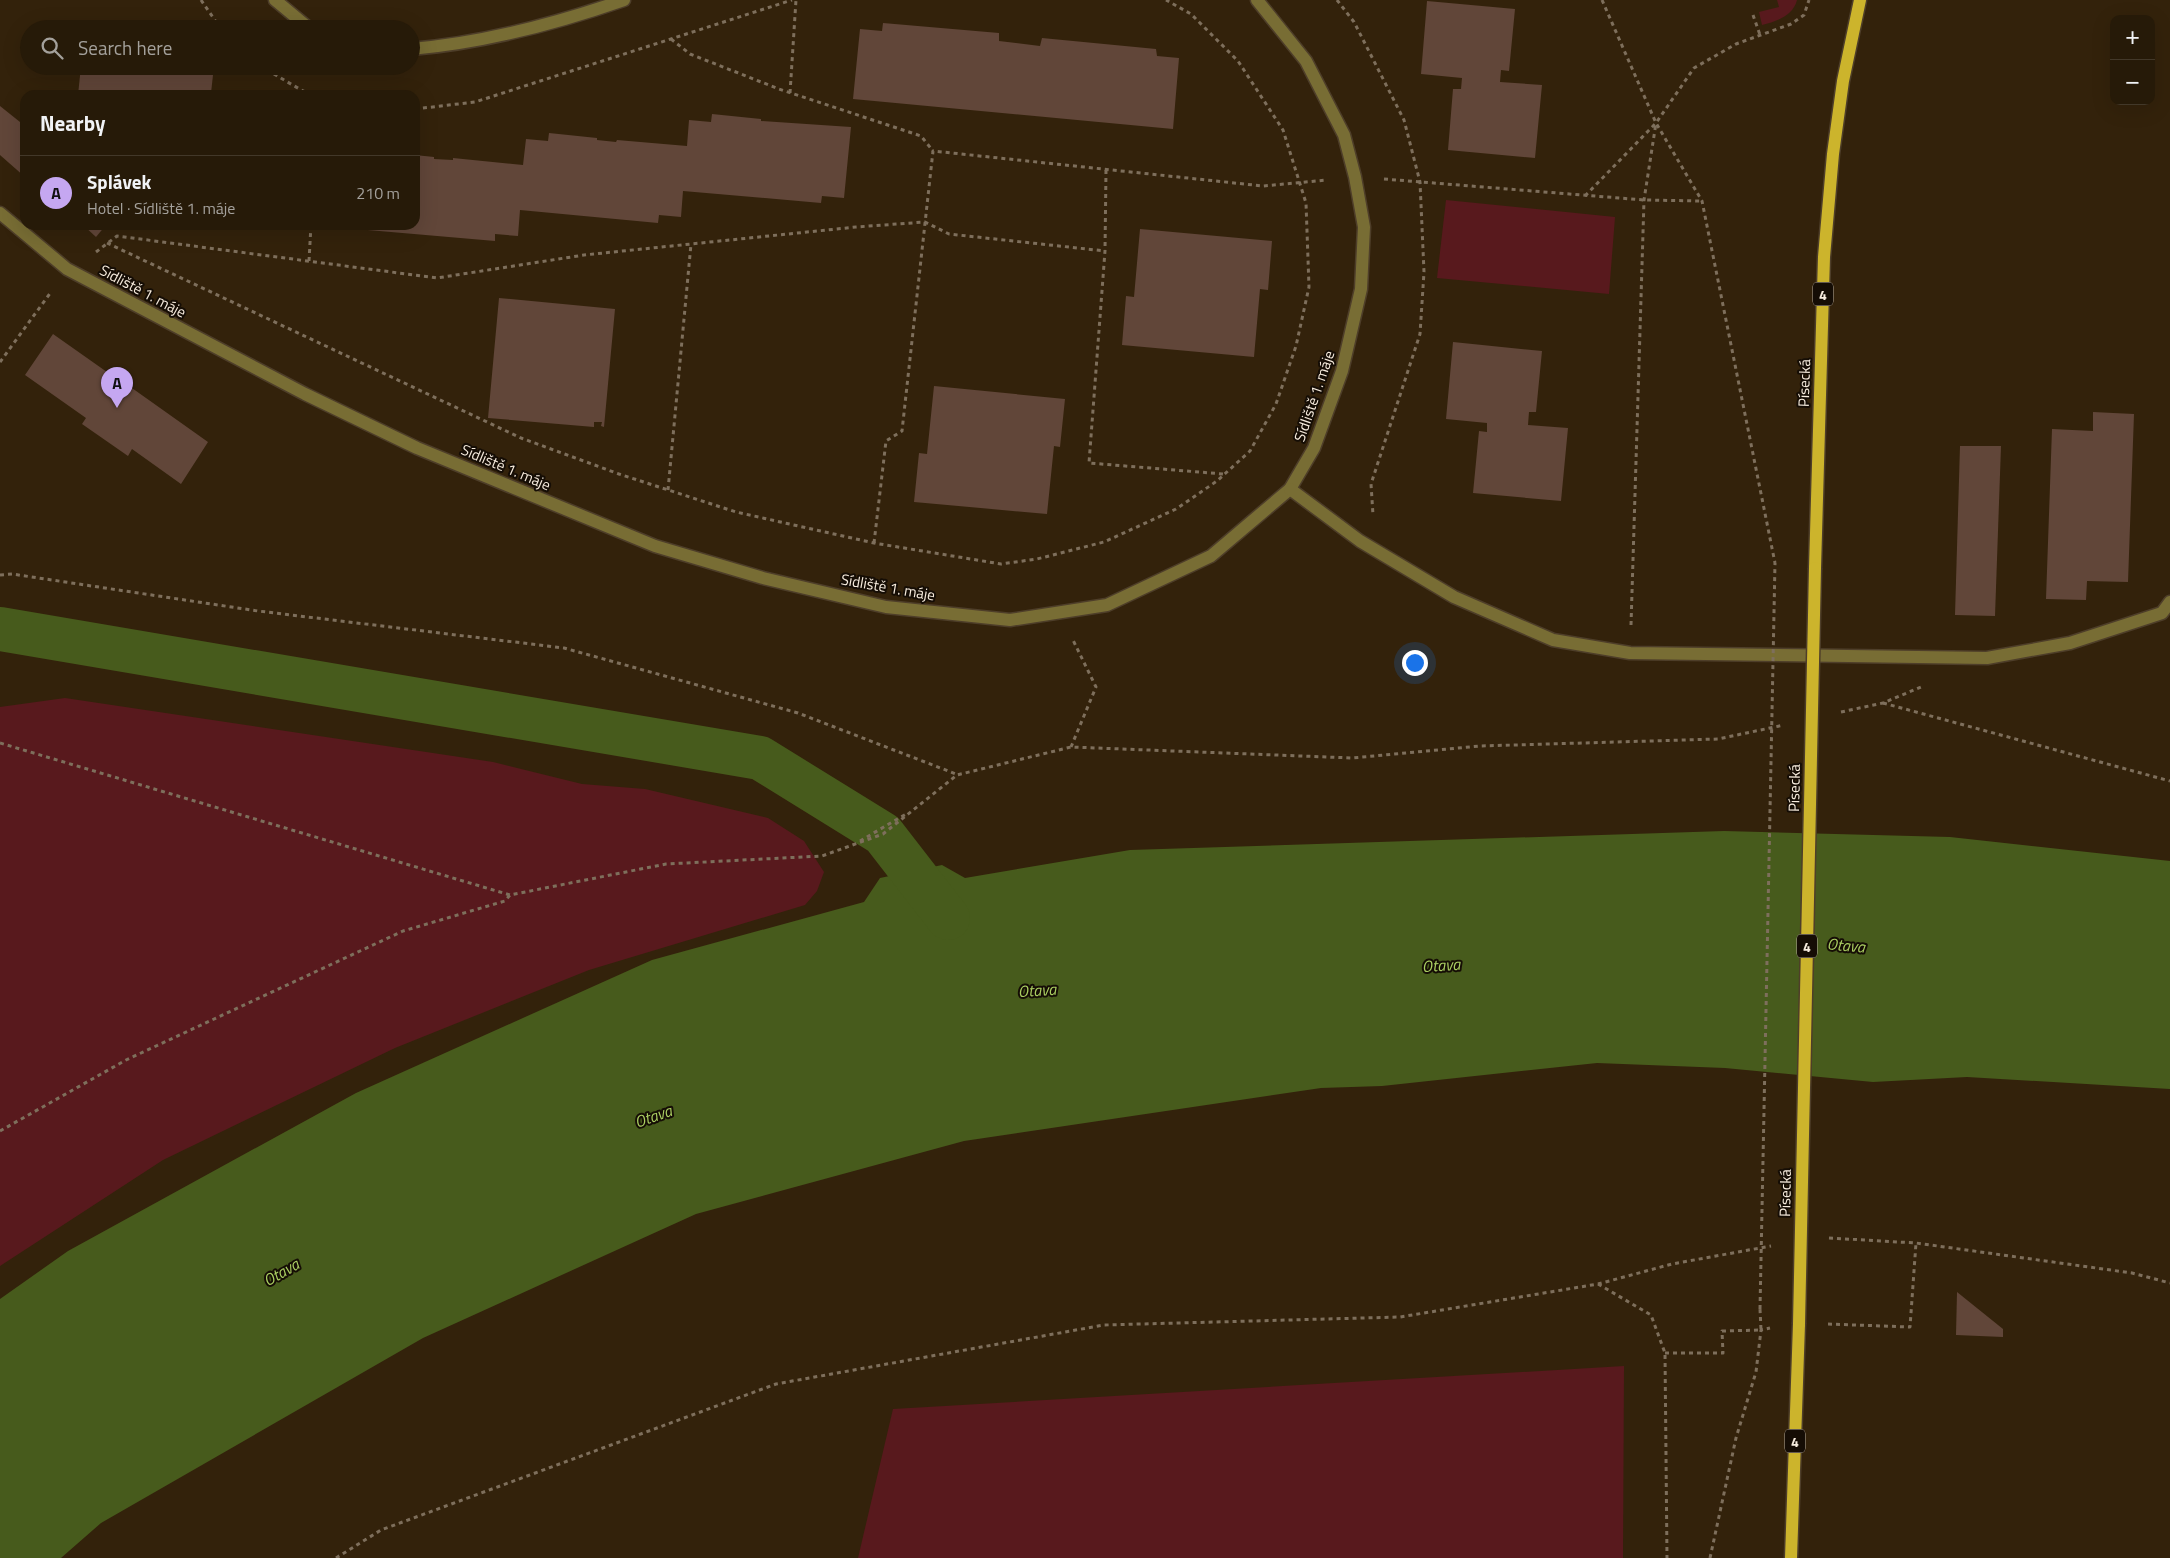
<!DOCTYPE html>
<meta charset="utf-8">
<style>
body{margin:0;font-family:"Titillium Web",sans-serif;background:#2e2312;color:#f1f3f6}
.controls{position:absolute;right:15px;top:15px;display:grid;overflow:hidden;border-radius:10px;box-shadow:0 5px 20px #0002}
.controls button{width:45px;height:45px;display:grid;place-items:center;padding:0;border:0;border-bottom:1px solid #423829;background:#261a08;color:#f1f3f6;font:25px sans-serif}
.you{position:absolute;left:1414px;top:662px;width:18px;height:18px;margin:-12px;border:4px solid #fff;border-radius:50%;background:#1a73e8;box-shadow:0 0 0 8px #1a73e833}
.badge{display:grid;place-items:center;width:32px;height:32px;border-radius:50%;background:#c5a7f1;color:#111;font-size:16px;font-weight:700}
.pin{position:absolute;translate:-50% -41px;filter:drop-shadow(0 1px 2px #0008)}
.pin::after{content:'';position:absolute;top:26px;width:18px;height:15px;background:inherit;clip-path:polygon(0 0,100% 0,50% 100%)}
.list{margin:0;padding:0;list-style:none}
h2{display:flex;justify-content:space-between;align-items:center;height:65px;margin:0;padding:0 20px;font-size:21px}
h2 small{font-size:16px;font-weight:400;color:#a4a19c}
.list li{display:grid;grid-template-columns:32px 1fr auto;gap:15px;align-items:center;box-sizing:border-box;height:75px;padding:0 20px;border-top:1px solid #423829}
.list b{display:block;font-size:19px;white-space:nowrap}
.list p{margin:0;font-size:16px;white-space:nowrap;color:#a4a19c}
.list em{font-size:16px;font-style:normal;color:#a4a19c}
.icon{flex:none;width:28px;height:28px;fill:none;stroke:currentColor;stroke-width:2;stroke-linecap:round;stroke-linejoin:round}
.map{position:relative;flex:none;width:2170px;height:1558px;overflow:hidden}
.search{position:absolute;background:#261a08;box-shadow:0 5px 20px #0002;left:20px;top:20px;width:400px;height:55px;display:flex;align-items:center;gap:12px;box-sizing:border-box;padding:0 18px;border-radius:28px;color:#a4a19c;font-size:19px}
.panel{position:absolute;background:#261a08;box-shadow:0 5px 20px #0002;left:20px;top:90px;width:400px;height:140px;border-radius:15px}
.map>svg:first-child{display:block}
.green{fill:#58191d}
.water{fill:#475b1c}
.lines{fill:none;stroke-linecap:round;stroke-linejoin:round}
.canal{stroke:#475b1c;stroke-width:44}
.building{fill:#614639}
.minor-casing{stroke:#4e3e29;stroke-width:15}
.major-casing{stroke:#4e3e29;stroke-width:15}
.path{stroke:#7e6f5c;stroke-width:3;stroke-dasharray:4 4;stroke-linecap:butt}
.minor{stroke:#786d34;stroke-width:12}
.major{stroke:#ccb42c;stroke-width:12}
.major-bridge-casing{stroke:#4e3e29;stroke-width:15;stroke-linecap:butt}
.path-bridge{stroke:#7e6f5c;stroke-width:3;stroke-dasharray:4 4;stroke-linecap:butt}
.major-bridge{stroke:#ccb42c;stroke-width:12}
.labels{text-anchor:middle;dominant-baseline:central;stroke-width:4;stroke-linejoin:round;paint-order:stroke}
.shield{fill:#150d05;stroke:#b3a99d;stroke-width:1}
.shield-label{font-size:14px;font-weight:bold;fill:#f7ecde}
.street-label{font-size:15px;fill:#f7ecde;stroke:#150d05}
.water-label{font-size:16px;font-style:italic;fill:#abcf62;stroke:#150d05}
</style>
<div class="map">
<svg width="2170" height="1558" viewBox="0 0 2170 1558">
<rect width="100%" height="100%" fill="#33220b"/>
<g class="green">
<path d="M1777,0h20c-4,16 -20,21 -35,25l-3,-13 20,-5z"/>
<polygon points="1446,200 1615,217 1609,294 1437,278"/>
<polygon points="65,698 493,762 582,784 645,789 768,818 804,841 824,872 817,891 805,905 589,970 395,1048 163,1160 0,1266 0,707"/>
<polygon points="1624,1366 1623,1558 858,1558 893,1409"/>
</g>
<polygon class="water" points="1724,831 1950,837 2170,861 2170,1089 1967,1077 1873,1082 1725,1068 1597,1063 1382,1086 1321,1088 964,1141 696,1214 423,1338 101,1523 61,1558 0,1558 0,1299 68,1251 356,1093 652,960 864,902 880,878 942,865 965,878 1130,850"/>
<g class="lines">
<polyline class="canal" points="0,629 760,758 883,834 948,918"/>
</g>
<g class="building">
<polygon points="1427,1 1515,9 1509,71 1501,70 1500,82 1542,85 1535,158 1448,150 1453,89 1461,89 1462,78 1421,74"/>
<polygon points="883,23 999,33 999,41 1040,46 1042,38 1156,49 1157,56 1179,58 1173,129 853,99 860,29 882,31"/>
<polygon points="81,66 214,66 211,93 78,95"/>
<polygon points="0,106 25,126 25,177 0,155"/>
<polygon points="712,114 761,119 761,121 851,127 844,198 822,196 821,203 683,191 681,217 659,215 658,223 520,210 518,236 495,234 495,241 356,229 357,225 415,225 415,155 434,157 434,159 453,160 453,158 523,165 526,139 548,141 549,133 597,138 597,140 616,142 617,140 687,146 689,120 711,122"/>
<polygon points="83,225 106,225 96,237"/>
<polygon points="1140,229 1272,241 1268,290 1260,289 1254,357 1122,345 1126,296 1134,297"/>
<polygon points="499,298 615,309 604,427 601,426 602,422 594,422 594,427 488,418"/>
<polygon points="53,334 114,377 115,376 208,442 181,484 132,449 128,456 82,424 86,418 25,375"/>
<polygon points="1453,342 1542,351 1536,412 1529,412 1528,425 1568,428 1561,501 1473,493 1479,431 1487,432 1487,423 1446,419"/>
<polygon points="934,386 1065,399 1060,447 1054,446 1047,514 914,502 919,453 927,454"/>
<polygon points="2093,412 2134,414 2128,582 2087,581 2086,600 2046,599 2052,429 2093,431"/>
<polygon points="1960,446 2001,446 1995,616 1955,615"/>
<polygon points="1957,1292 2003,1329 2003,1337 1956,1335"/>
</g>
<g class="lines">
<g class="minor-casing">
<g id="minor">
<polyline points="275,0 310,29"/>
<path d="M411,49c73,-6 144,-25 213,-49"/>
<polyline points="0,213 67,269 305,394 417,448 655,546 763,578 886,607 1010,620 1107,605 1211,556 1290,489 1314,448 1342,371 1361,289 1364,227 1355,177 1344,135 1306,61 1257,0"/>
<polyline points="1290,489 1360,541 1454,597 1553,640 1630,653 1987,658 2070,643 2162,613 2170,602"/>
</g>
</g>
<g class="major-casing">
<g id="major">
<polyline points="1815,568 1824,257 1833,154 1843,81 1860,0"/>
<polyline points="1791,1558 1799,1324"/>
</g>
</g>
<g class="path">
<polyline points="201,0 221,29"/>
<polyline points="1337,0 1354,22 1404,120 1420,182 1424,272 1420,334 1371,484 1373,515"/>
<polyline points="1602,0 1656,123 1702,201 1775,563"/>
<polyline points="1753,15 1760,35"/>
<polyline points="671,39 690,54 779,89 921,136 933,151"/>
<polyline points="260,66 303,91 317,95"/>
<polyline points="790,93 796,0"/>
<polyline points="415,109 475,102 792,0"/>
<polyline points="1106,170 1105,251 1089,463 1223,474"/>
<polyline points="1384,179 1644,200 1702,201"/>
<polyline points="1585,196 1656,123 1694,68 1736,44 1791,24 1804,15 1809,0"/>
<polyline points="107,243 521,438 619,474 736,512 874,543 1001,564 1037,559 1104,542 1176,509 1217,481 1250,451 1276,404 1296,346 1309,287 1306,203 1283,130 1238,61 1191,14 1166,0"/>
<polyline points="96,252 117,236 437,278 584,255 856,227 925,222 949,234 1105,251"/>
<polyline points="309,261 311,225"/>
<polyline points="0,362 51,292"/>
<polyline points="668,490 691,244"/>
<polyline points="874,543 886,441 902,431 933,151 1263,186 1327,180"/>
<polyline points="0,575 12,574 258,611 564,648 798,713 956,774"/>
<polyline points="1631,625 1644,200 1656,123"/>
<polyline points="1883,703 2170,781"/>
<polyline points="1841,712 1883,703 1921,687"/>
<polyline points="0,743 510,895"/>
<polyline points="1071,747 1096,687 1072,638"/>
<polyline points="860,841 906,814"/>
<polyline points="0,1131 126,1060 403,931 505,901 510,895 666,864 822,856 883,834 957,775 1071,747 1352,758 1480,746 1718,739 1784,725"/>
<polyline points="1829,1238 1916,1243 2132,1273 2170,1283"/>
<polyline points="1598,1284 1651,1315 1665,1353 1667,1558"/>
<polyline points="1828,1324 1910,1327 1916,1243"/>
<polyline points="1665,1353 1723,1353 1722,1331 1761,1330 1760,1309"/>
<polyline points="336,1558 381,1530 776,1384 1104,1325 1400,1317 1598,1284 1672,1264 1771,1246"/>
<polyline points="1710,1558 1736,1438 1756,1372 1761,1330 1770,1328"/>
</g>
<use href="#minor" class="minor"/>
<use href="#major" class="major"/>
<g class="major-bridge-casing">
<polyline id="major-bridge" points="1799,1324 1815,568"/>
</g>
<polyline class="path-bridge" points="1760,1309 1775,563"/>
<use href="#major-bridge" class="major-bridge"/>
</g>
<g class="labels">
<g class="shield">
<rect x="1813" y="282.5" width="20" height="23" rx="4"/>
<rect x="1797" y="934.5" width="20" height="23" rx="4"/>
<rect x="1785" y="1429.5" width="20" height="23" rx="4"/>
</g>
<g class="shield-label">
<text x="1823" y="294">4</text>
<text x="1807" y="946">4</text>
<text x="1795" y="1441">4</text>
</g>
<g class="street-label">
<text transform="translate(143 291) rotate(28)">Sídliště 1. máje</text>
<text transform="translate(1804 383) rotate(-88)">Písecká</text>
<text transform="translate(1314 396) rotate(-71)">Sídliště 1. máje</text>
<text transform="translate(506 467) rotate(23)">Sídliště 1. máje</text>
<text transform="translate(888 587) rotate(10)">Sídliště 1. máje</text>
<text transform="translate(1794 788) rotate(-89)">Písecká</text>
<text transform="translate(1785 1193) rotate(-89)">Písecká</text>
</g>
<g class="water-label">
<text transform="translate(1846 945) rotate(5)">Otava</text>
<text transform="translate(1441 965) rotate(-4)">Otava</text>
<text transform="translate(1037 990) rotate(-4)">Otava</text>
<text transform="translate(653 1116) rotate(-19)">Otava</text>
<text transform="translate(281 1272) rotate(-30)">Otava</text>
</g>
</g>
</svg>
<div class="controls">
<button>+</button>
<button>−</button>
</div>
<div class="you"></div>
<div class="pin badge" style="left:117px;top:408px">A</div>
<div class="search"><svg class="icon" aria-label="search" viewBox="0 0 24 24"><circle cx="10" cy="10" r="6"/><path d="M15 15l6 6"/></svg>Search here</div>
<section class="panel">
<h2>Nearby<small></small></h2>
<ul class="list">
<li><span class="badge">A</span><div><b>Splávek</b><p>Hotel · Sídliště 1. máje</p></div><em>210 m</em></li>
</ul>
</section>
</div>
